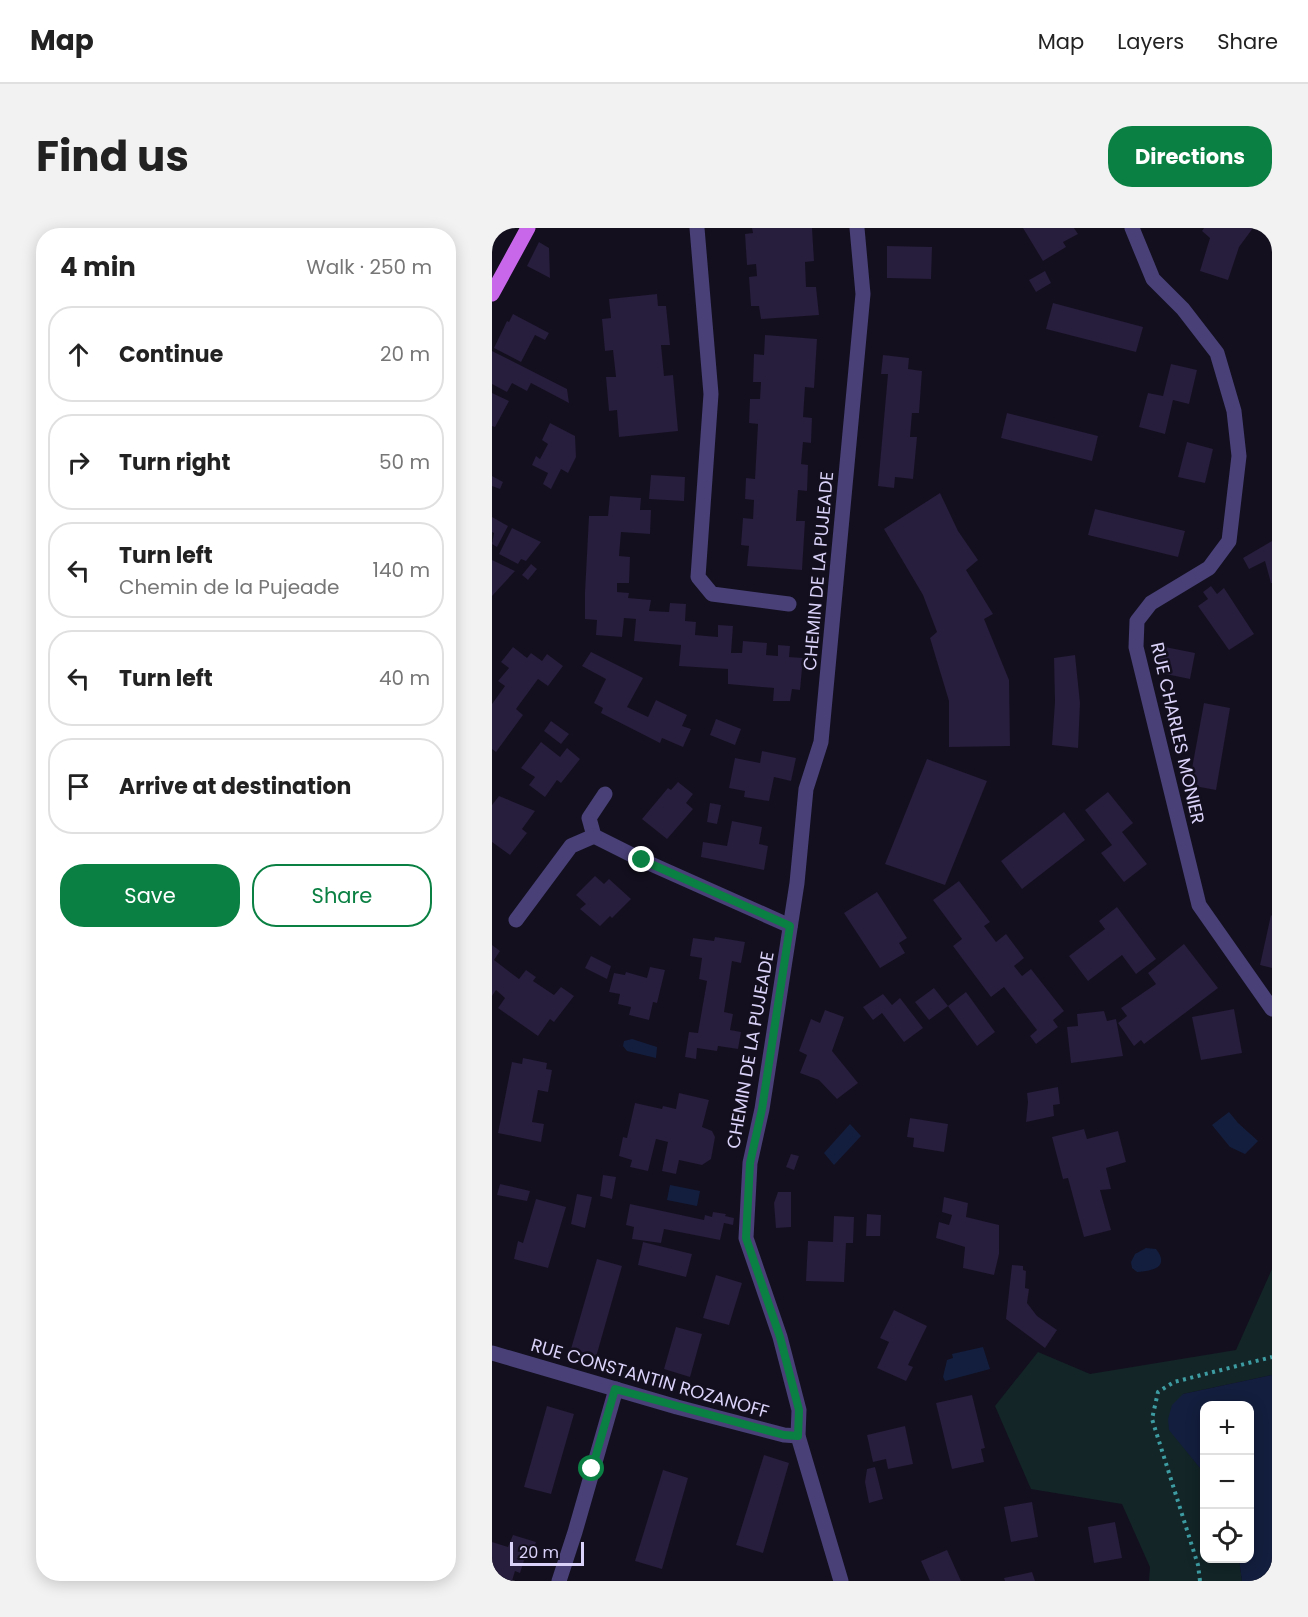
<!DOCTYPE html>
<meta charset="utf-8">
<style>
body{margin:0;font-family:Poppins,sans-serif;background:#f2f2f2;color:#222}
.controls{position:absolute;right:18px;bottom:18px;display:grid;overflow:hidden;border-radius:12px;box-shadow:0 3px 15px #0003}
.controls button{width:54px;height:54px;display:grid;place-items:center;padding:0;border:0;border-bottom:2px solid #e0e0e0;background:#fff;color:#222;font:30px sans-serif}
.scale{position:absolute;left:18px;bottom:15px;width:74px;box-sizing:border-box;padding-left:6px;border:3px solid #dbd2f9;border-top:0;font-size:16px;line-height:21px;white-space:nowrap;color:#dbd2f9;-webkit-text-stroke:4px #130f1e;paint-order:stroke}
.stop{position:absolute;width:18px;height:18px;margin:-14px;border:4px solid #0b8043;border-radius:50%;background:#fff}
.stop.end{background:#0b8043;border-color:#fff;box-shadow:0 2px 6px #0008}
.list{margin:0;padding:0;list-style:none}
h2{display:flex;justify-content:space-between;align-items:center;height:78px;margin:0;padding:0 24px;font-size:26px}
h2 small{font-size:20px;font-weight:400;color:#767676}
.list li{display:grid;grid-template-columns:39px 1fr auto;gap:18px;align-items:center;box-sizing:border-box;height:96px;margin:0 12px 12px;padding:0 12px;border:2px solid #e0e0e0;border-radius:24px}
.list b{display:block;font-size:22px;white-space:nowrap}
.list p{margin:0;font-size:20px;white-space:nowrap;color:#767676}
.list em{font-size:20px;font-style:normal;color:#767676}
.actions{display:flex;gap:12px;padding:18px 24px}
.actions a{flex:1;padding:14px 0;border:2px solid #0b8043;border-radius:24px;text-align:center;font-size:21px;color:#0b8043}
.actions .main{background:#0b8043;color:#fff}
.icon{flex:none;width:33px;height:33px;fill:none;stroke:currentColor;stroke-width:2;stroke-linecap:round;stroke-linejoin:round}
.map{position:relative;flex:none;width:780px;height:1353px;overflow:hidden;border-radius:24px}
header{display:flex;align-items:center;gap:36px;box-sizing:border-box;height:84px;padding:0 30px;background:#fff;border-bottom:2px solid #e0e0e0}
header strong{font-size:28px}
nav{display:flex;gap:33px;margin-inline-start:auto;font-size:21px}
.intro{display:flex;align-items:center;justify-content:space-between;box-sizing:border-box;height:144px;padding:0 36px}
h1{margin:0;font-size:42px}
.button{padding:15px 27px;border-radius:24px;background:#0b8043;color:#fff;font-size:21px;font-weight:700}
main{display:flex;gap:36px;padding:0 36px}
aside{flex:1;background:#fff;border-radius:24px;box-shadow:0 3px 15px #0003}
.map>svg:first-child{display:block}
.green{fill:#132527}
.water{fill:#131e3e}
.building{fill:#271d3c}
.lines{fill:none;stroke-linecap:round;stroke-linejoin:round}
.path{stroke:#3d9ca2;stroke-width:4;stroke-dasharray:3 4.5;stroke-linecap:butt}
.minor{stroke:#484077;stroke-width:15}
.major{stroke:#c967eb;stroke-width:15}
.route{stroke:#0b8043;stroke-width:8}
.labels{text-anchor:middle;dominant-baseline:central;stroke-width:5;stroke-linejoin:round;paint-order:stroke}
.street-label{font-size:18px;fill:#dbd2f9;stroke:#130f1e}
</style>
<header>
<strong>Map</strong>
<nav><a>Map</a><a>Layers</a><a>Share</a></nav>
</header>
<div class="intro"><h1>Find us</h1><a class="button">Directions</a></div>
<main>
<aside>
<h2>4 min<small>Walk · 250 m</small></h2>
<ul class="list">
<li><svg class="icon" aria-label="ahead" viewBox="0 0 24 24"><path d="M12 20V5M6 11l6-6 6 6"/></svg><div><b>Continue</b></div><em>20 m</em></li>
<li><svg class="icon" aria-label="right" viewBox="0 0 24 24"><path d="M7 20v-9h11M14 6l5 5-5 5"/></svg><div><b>Turn right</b></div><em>50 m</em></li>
<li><svg class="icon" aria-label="left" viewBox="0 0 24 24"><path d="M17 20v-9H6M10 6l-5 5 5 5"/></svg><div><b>Turn left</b><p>Chemin de la Pujeade</p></div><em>140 m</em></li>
<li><svg class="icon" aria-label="left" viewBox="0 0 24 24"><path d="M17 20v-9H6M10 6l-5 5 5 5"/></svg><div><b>Turn left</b></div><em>40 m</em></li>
<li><svg class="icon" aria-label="arrive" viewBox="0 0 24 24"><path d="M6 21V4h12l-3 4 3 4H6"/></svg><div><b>Arrive at destination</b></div></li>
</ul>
<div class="actions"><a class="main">Save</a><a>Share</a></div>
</aside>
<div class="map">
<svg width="780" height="1353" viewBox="0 0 780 1353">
<rect width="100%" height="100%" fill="#130f1e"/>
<polygon class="green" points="780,1041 780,1147 691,1166 678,1202 712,1245 712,1330 747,1331 750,1353 657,1353 658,1339 630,1276 539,1261 503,1178 546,1124 598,1146 744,1122"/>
<g class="water">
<polygon points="140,811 165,819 164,830 135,823 131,818 132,813"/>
<polygon points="737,884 746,895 766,913 753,926 738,919 720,897"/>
<polygon points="358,896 369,908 342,937 332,925"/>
<polygon points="178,957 208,963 205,978 175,972"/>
<path d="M654,1020l10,1c14,18 -3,22 -19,23l-5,-4 -1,-6 4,-8z"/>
<polygon points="491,1119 498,1141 453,1153 451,1149 455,1132 461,1130 460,1126"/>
<polygon points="780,1147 780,1353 750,1353 747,1331 758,1330 758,1178 712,1178 712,1245 677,1202 676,1191 680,1177 691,1166"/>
</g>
<g class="building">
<polygon points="260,0 320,0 322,33 313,34 314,59 324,59 327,87 269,91 267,78 259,78 257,49 265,48 264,36 255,37 253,6 261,5"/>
<polygon points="531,0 582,0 586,6 571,14 574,19 551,33"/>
<polygon points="712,0 761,0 747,19 736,52 708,43 718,10 710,3"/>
<polygon points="47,14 57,20 58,50 35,38"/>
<polygon points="395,18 440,19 439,51 395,50"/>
<polygon points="553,43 559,55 544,64 537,52"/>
<polygon points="165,66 166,78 174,78 178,117 169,117 172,148 181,147 186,203 127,209 125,182 117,183 114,149 124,149 121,122 113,123 110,91 119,90 117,71"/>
<polygon points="561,75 651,99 644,124 554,101"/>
<polygon points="21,86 57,105 53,112 43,107 29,134 2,120 15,93 17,94"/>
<polygon points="273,107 325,111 322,160 313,159 311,189 320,190 319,215 311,214 309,236 316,237 315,263 306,262 304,293 313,293 310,342 255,338 257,318 249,317 251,290 261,291 262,272 253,271 254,250 263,251 266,196 257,195 258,171 268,171 269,154 261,154 262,126 272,127"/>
<polygon points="0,123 75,161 77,175 39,155 35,163 20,155 15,164 0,156"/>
<polygon points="391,127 417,130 416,141 430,143 427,185 420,185 418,209 425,209 421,251 403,249 402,260 386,258 396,146 389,146"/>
<polygon points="679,136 705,142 697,176 681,172 673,206 647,199 656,165 671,168"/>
<polygon points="0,165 17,173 3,199 0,198"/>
<polygon points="515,185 606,208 600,233 509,210"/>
<polygon points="58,195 83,208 84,229 76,245 69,241 59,261 51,256 56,245 40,237 44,228 48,231 56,216 50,212"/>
<polygon points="695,214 721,221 713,255 686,249"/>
<polygon points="159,247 193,249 192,273 157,271"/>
<polygon points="0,248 11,254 8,261 0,258"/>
<polygon points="448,265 466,303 486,332 474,342 501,386 492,391 517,452 518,518 457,519 457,473 438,410 445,404 431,367 392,301"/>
<polygon points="118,268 149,270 148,282 159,282 158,306 129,304 127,328 138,329 137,355 125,355 125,364 137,365 136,370 159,372 157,383 177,384 178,375 194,376 193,393 204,394 203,407 226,409 226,397 241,398 239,425 250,425 251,413 275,415 274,427 286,428 286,417 298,418 297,429 311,430 308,462 300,461 298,473 281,473 282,460 236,456 236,441 187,438 189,417 142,413 144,391 132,390 130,409 104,407 105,392 93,391 93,364 97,288 116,288"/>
<polygon points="603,281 693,303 686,329 596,307"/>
<polygon points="0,289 16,298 5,319 0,316 2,305 0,304"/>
<polygon points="20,300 49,314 34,333 29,331 26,336 7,326"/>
<polygon points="780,313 780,355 779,355 773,333 757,341 751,330"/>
<polygon points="0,332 23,343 0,368"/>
<polygon points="39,336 45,341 36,352 30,347"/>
<polygon points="719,358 725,366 732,360 762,406 737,422 706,378 716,371 711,364"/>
<polygon points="668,418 703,425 698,451 664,444"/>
<polygon points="21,419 35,430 39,425 50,433 55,426 71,438 56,458 46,451 24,481 31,487 4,524 0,521 0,476 13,458 6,453 17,440 9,434"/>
<polygon points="99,424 151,450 135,479 156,489 164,472 195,487 190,498 199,501 191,519 170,510 168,515 109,485 111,480 102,475 114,451 90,438"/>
<polygon points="583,427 588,475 586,520 560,517 563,474 562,430"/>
<polygon points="712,475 738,480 724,562 697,557"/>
<polygon points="224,491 249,501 243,517 218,507"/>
<polygon points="59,493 77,506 69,516 52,503"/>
<polygon points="49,514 68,529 75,520 88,531 69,555 65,552 53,569 37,557 43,549 29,540"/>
<polygon points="270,523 304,530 299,553 282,549 277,573 252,569 253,563 237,560 243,530 268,535"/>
<polygon points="435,531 495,553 453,657 393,636"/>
<polygon points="186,554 201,566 194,575 201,581 175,611 150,591 176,560 179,562"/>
<polygon points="616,564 641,595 630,604 655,636 632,654 609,625 620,617 593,582"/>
<polygon points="7,568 43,583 30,601 35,605 18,627 0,614 0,577"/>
<polygon points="218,575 229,577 225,596 215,594"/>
<polygon points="572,584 593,612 530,661 509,633"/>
<polygon points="240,593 270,599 267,616 276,618 272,642 209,629 211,614 235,618"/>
<polygon points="103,648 112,656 117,651 139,671 120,690 118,688 108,698 88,681 94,676 84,667"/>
<polygon points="467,653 498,694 492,698 504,714 514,706 532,730 522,738 530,748 539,741 572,783 561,792 566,799 544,816 538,808 545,802 512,759 499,769 461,718 470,711 441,672"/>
<polygon points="385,664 415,710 407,715 413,725 388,740 352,685"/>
<polygon points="625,679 664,731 644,746 630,727 596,753 577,728 613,701 607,693"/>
<polygon points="779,687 780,688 780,740 768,737"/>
<polygon points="223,709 253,714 249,735 240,733 232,784 241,786 238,802 249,804 246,821 226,818 225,823 205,820 204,831 193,829 197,804 206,805 215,753 207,751 210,730 198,728 201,710 222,713"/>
<polygon points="692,716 726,760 652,816 649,812 642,818 626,795 635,788 629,780 664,756 656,745"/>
<polygon points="0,717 8,723 2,732 27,751 34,742 44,749 41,753 62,767 69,759 82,768 62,794 58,791 46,808 6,780 13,770 4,762 0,768"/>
<polygon points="99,728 119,738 115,751 93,740"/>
<polygon points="158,739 173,742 165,775 161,774 157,792 137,787 139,779 126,776 128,766 117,764 122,745 133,747 134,744 155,750"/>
<polygon points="442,760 456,778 437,792 423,774"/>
<polygon points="474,764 503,804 485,818 456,778"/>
<polygon points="391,766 400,777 408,770 431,800 412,814 390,785 381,792 371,779"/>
<polygon points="742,781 750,825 709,832 700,789"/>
<polygon points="333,782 352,789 340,823 366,855 345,871 327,852 308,845 315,827 307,823 319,791 328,795"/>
<polygon points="612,783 615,793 624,791 631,828 579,835 575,799 586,798 585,786"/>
<polygon points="31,830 55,835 54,841 60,842 56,864 46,862 40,894 52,896 49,914 6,905 20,834 30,836"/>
<polygon points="566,859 568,876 561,877 562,888 534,894 536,874 535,865"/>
<polygon points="187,865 217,872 210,899 220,903 223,909 219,931 210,937 187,932 184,946 170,943 176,914 164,911 156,943 138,939 140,932 127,928 131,909 135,910 143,875 170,881 171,878 184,881"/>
<polygon points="418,890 456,896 452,924 421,919 422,910 415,909"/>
<polygon points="592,901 595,911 626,903 634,934 614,940 619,961 608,962 619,1002 592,1009 576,950 571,951 560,909"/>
<polygon points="299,926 307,928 302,942 294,939"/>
<polygon points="111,947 124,949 120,971 108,968"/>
<polygon points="8,956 38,963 35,973 5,967"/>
<polygon points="286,964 299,964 299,999 284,1000 282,975"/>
<polygon points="85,966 100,969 93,1000 79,996"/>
<polygon points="452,969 476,975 474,989 507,997 507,1026 502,1047 471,1040 473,1019 444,1010 447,994 457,997 460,987 450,984"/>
<polygon points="44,971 74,979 56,1040 22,1031 26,1013 31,1015"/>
<polygon points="138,976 212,992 213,987 220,989 221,984 234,986 233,988 242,990 241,997 232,995 228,1012 172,1001 169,1015 140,1011 142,999 134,997"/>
<polygon points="375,986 389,987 388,1008 374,1008"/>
<polygon points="342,988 362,989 361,1015 354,1015 352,1054 314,1053 316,1013 341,1014"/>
<polygon points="151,1014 200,1026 194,1049 146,1037"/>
<polygon points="105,1031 130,1038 104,1129 79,1121"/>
<polygon points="520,1037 531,1038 531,1042 534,1043 533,1060 537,1061 535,1075 545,1088 565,1102 553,1120 514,1091"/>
<polygon points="224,1047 250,1055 237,1097 211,1090"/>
<polygon points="402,1082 435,1098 416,1137 421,1139 414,1153 385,1140 397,1114 388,1110"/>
<polygon points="184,1099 210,1106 198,1149 172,1141"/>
<polygon points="480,1167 493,1220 489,1221 492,1234 460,1241 444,1175"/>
<polygon points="55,1178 82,1186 59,1266 32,1259"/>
<polygon points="413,1198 421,1236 396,1241 394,1231 381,1234 375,1207"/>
<polygon points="272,1227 297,1235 271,1325 244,1317"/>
<polygon points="383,1239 391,1271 377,1275 373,1254 375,1241"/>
<polygon points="171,1242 196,1250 170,1341 143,1333"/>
<polygon points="540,1274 546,1309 519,1314 512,1279"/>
<polygon points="623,1294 630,1330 602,1335 596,1299"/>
<polygon points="21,1307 44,1314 39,1328 34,1326 28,1345 23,1343 20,1353 4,1353 6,1348 0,1346 0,1314 16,1319"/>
<polygon points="455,1322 469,1353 438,1353 429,1333"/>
<polygon points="540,1344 543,1353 513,1353 512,1350"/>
</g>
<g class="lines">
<polyline class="path" points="708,1353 706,1337 660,1191 666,1164 682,1154 780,1129"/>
<g class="minor">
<polyline points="205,0 219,166 206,349 220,366 297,376"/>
<polyline points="640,0 661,51 691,81 725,125 742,183 747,228 737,313 717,340 659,375 645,393 644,419 707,677 780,781"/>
<polyline points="113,566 97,590 102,608 150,632 298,698"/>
<polyline points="24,692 79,618 102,608"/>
<polyline points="0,1125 185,1179 292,1207 306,1208"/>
<polyline points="67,1353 83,1304 124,1161"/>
<polyline points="349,1353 306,1208 307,1182 288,1109 254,1010 258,935 270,881 305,655 314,561 329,514 371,66 365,0"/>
</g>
<polyline class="major" points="0,66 36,0"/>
</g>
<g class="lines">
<polyline class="route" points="100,1241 123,1161 292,1207 306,1208 307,1182 288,1109 254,1010 258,935 270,881 298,698 150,632"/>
</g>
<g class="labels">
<g class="street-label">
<text transform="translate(326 343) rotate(-85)">CHEMIN DE LA PUJEADE</text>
<text transform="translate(686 505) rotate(77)">RUE CHARLES MONIER</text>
<text transform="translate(258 822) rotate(-80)">CHEMIN DE LA PUJEADE</text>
<text transform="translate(158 1150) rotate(16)">RUE CONSTANTIN ROZANOFF</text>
</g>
</g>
</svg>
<div class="controls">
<button>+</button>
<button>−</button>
<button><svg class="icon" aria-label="locate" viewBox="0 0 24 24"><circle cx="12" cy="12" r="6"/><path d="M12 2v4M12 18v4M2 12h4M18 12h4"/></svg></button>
</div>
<div class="scale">20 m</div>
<div class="stop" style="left:100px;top:1241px"></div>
<div class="stop end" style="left:150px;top:632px"></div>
</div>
</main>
